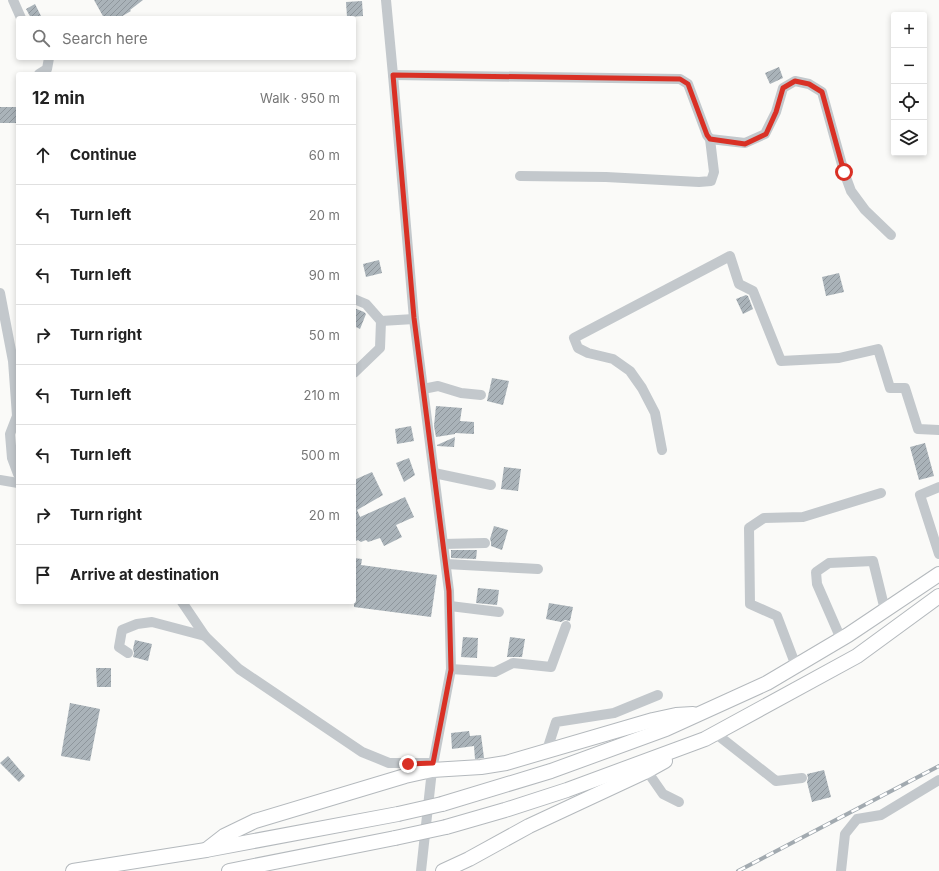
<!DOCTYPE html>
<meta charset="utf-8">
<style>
body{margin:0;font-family:Inter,sans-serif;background:#f6f6f6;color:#222}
.controls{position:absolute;right:12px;top:12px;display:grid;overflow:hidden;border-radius:4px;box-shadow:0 2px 6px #0003}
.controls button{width:36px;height:36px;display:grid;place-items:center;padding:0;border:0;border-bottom:1px solid #e0e0e0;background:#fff;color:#222;font:20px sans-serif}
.stop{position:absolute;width:12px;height:12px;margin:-9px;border:3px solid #d93025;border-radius:50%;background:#fff}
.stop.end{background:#d93025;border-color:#fff;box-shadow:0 1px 4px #0008}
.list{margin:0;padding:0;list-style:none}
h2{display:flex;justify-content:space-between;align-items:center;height:52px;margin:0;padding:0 16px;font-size:17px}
h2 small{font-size:13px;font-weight:400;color:#767676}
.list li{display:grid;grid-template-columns:26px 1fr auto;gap:12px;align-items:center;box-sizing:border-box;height:60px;padding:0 16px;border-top:1px solid #e0e0e0}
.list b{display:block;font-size:15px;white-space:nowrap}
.list em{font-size:13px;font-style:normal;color:#767676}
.icon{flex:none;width:22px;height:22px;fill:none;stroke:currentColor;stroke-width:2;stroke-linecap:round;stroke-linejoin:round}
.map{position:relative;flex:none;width:939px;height:871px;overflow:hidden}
.search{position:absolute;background:#fff;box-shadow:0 2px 6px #0003;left:16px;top:16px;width:340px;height:44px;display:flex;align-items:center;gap:10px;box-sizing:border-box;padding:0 14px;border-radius:4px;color:#767676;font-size:15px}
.panel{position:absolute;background:#fff;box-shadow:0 2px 6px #0003;left:16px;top:72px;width:340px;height:532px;border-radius:4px}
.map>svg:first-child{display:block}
.building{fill:url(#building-hatch)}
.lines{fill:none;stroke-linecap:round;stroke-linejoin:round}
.highway-casing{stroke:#b4b9bd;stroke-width:16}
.minor{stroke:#c3c8cc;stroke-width:10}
.highway{stroke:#fff;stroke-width:14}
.rail-casing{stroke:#a2aab0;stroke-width:4}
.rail{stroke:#fff;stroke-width:2.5;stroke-dasharray:8;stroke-linecap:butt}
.highway-bridge-casing{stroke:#b4b9bd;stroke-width:16;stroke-linecap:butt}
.highway-bridge{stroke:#fff;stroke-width:14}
.route{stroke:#d93025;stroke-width:5}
</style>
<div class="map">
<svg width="939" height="871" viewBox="0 0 939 871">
<defs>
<pattern id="building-hatch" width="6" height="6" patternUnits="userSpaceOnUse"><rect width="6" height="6" fill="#aab3b9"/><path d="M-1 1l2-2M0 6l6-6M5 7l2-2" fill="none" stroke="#8e969c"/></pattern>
</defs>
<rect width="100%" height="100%" fill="#fafaf8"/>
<g class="building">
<polygon points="94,0 143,0 130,10 131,11 119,18 104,18"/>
<polygon points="362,1 363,16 347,17 346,2"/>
<polygon points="35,4 42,18 31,18 26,9"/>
<polygon points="779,67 783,78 770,84 765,73"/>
<polygon points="0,107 17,107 18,123 0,123"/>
<polygon points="379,260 382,273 366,277 363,264"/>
<polygon points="839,273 844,292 826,296 822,277"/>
<polygon points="746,295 748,296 753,309 743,314 736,299"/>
<polygon points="354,308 364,312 366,314 360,329 354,326"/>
<polygon points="492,378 509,381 503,405 487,401"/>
<polygon points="436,406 462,408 460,421 474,422 474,434 455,433 455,434 436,437 434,426"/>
<polygon points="411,426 414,441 397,444 395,429"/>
<polygon points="455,437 454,447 437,446 437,445"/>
<polygon points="925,443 934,476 919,480 910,447"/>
<polygon points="409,458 415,475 404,482 396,463"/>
<polygon points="504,467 521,469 518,491 501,489"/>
<polygon points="372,472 383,495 357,510 360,517 405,497 414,517 396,525 402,537 384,546 380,538 368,542 366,540 361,542 358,540 354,542 354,480"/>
<polygon points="494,526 508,530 502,550 491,546 491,542 490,539"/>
<polygon points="451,550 477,550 476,559 451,558"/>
<polygon points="354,558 362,559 361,565 437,575 431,617 354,607"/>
<polygon points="478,588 499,590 497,605 476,603"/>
<polygon points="549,603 573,607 570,621 565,620 561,622 546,619"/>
<polygon points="463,637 478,638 477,658 461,657"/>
<polygon points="510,637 525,639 522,657 507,657"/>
<polygon points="135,640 152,644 148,661 133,657 134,653 133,649"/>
<polygon points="96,668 111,668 111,687 97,687"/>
<polygon points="70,703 100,709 90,761 61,756"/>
<polygon points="469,731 470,736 481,735 484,758 475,759 474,746 452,749 451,733"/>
<polygon points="8,756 25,776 19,782 0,763"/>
<polygon points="824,770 831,797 812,802 807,782 808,778 807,774"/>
</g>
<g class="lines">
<g class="highway-casing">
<g id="highway">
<polyline points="442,804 551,771 666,729 767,683 848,635 939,574"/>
<polyline points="446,827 505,810 567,790 705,739 857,656 939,596"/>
<polyline points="206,850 224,836 255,821 405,776 432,770 481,767 506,763 653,720 676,715 693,714"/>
<polyline points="73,871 206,850 398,814"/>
<polyline points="229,871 395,838"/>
<polyline points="443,871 469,859 529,826 647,771 665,761"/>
</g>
</g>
<g class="minor">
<polyline points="13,0 21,18"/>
<polyline points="386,0 393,75 414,319 449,591 451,669 432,770 421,871"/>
<polyline points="39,74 47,69 49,58"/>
<polyline points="393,75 680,79 688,84 707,135 710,139 714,172 711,181 699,182 606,177 520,176"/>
<polyline points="710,139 745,143 765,134 776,112 783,88 795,81 809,84 822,92 844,172 851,191 865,210 891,235"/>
<polyline points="0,293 13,361 17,416 10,434 12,458 18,474"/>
<polyline points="354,299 366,304 381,321 414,319"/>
<polyline points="354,373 380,348 381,321"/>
<polyline points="423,389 438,386 461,393 481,395"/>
<polyline points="662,450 655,413 642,388 630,371 613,359 588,353 578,348 574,338 730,256 739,284 753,291 781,361 839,358 878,349 890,388 905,388 918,429 939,430"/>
<polyline points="434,473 491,485"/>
<polyline points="0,480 18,483"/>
<polyline points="939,487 920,495 939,554"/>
<polyline points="443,544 485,543"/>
<polyline points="446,564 538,569"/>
<polyline points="182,602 205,636 239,669 362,752 389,763 433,763"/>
<polyline points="450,606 499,612"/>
<polyline points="841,639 817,584 816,572 829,563 873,561 885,610"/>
<polyline points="128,653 119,647 122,630 137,624 152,622 205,636"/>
<polyline points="796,666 777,616 750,604 749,528 764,518 803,517 881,493"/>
<polyline points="451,669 495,672 513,663 551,667 566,626"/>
<polyline points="715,733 776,781 802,778"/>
<polyline points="547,750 556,722 614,713 658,695"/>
<polyline points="647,771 663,794 679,802"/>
<polyline points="841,871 845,834 857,819 881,815 939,780"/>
</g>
<use href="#highway" class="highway"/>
<g class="rail-casing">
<polyline id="rail" points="738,871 939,766"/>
</g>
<use href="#rail" class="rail"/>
<g class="highway-bridge-casing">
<g id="highway-bridge">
<polyline points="398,814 442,804"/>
<polyline points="395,838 446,827"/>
</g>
</g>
<use href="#highway-bridge" class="highway-bridge"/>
</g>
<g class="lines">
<polyline class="route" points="408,764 433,763 451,670 449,591 414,318 393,75 680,79 688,84 707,135 710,139 745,144 766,134 776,112 783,88 795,81 809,84 822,92 844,172"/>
</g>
</svg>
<div class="controls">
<button>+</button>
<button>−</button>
<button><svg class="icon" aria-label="locate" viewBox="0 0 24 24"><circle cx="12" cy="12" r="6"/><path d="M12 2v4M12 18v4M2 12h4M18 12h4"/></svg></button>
<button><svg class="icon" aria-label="layers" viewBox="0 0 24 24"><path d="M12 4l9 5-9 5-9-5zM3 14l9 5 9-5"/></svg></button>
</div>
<div class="stop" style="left:844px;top:172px"></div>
<div class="stop end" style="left:408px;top:764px"></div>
<div class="search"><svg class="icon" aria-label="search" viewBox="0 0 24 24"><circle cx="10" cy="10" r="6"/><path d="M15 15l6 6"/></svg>Search here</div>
<section class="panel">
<h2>12 min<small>Walk · 950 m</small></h2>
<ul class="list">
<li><svg class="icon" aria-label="ahead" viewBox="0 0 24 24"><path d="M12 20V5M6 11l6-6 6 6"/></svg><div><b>Continue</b></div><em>60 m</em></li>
<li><svg class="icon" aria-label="left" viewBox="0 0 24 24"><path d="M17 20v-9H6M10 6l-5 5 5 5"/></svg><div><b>Turn left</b></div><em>20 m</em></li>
<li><svg class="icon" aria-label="left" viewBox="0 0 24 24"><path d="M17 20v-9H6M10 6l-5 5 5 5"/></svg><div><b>Turn left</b></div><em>90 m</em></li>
<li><svg class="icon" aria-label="right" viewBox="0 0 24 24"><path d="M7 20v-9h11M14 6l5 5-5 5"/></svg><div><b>Turn right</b></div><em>50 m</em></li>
<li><svg class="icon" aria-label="left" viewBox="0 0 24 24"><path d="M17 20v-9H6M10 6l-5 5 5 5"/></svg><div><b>Turn left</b></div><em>210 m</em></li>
<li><svg class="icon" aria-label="left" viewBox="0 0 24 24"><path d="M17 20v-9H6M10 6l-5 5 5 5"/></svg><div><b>Turn left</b></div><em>500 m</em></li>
<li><svg class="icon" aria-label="right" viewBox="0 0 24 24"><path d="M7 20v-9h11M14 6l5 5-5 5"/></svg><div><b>Turn right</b></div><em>20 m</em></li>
<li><svg class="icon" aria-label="arrive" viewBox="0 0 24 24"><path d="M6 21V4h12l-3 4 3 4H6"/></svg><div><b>Arrive at destination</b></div></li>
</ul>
</section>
</div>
